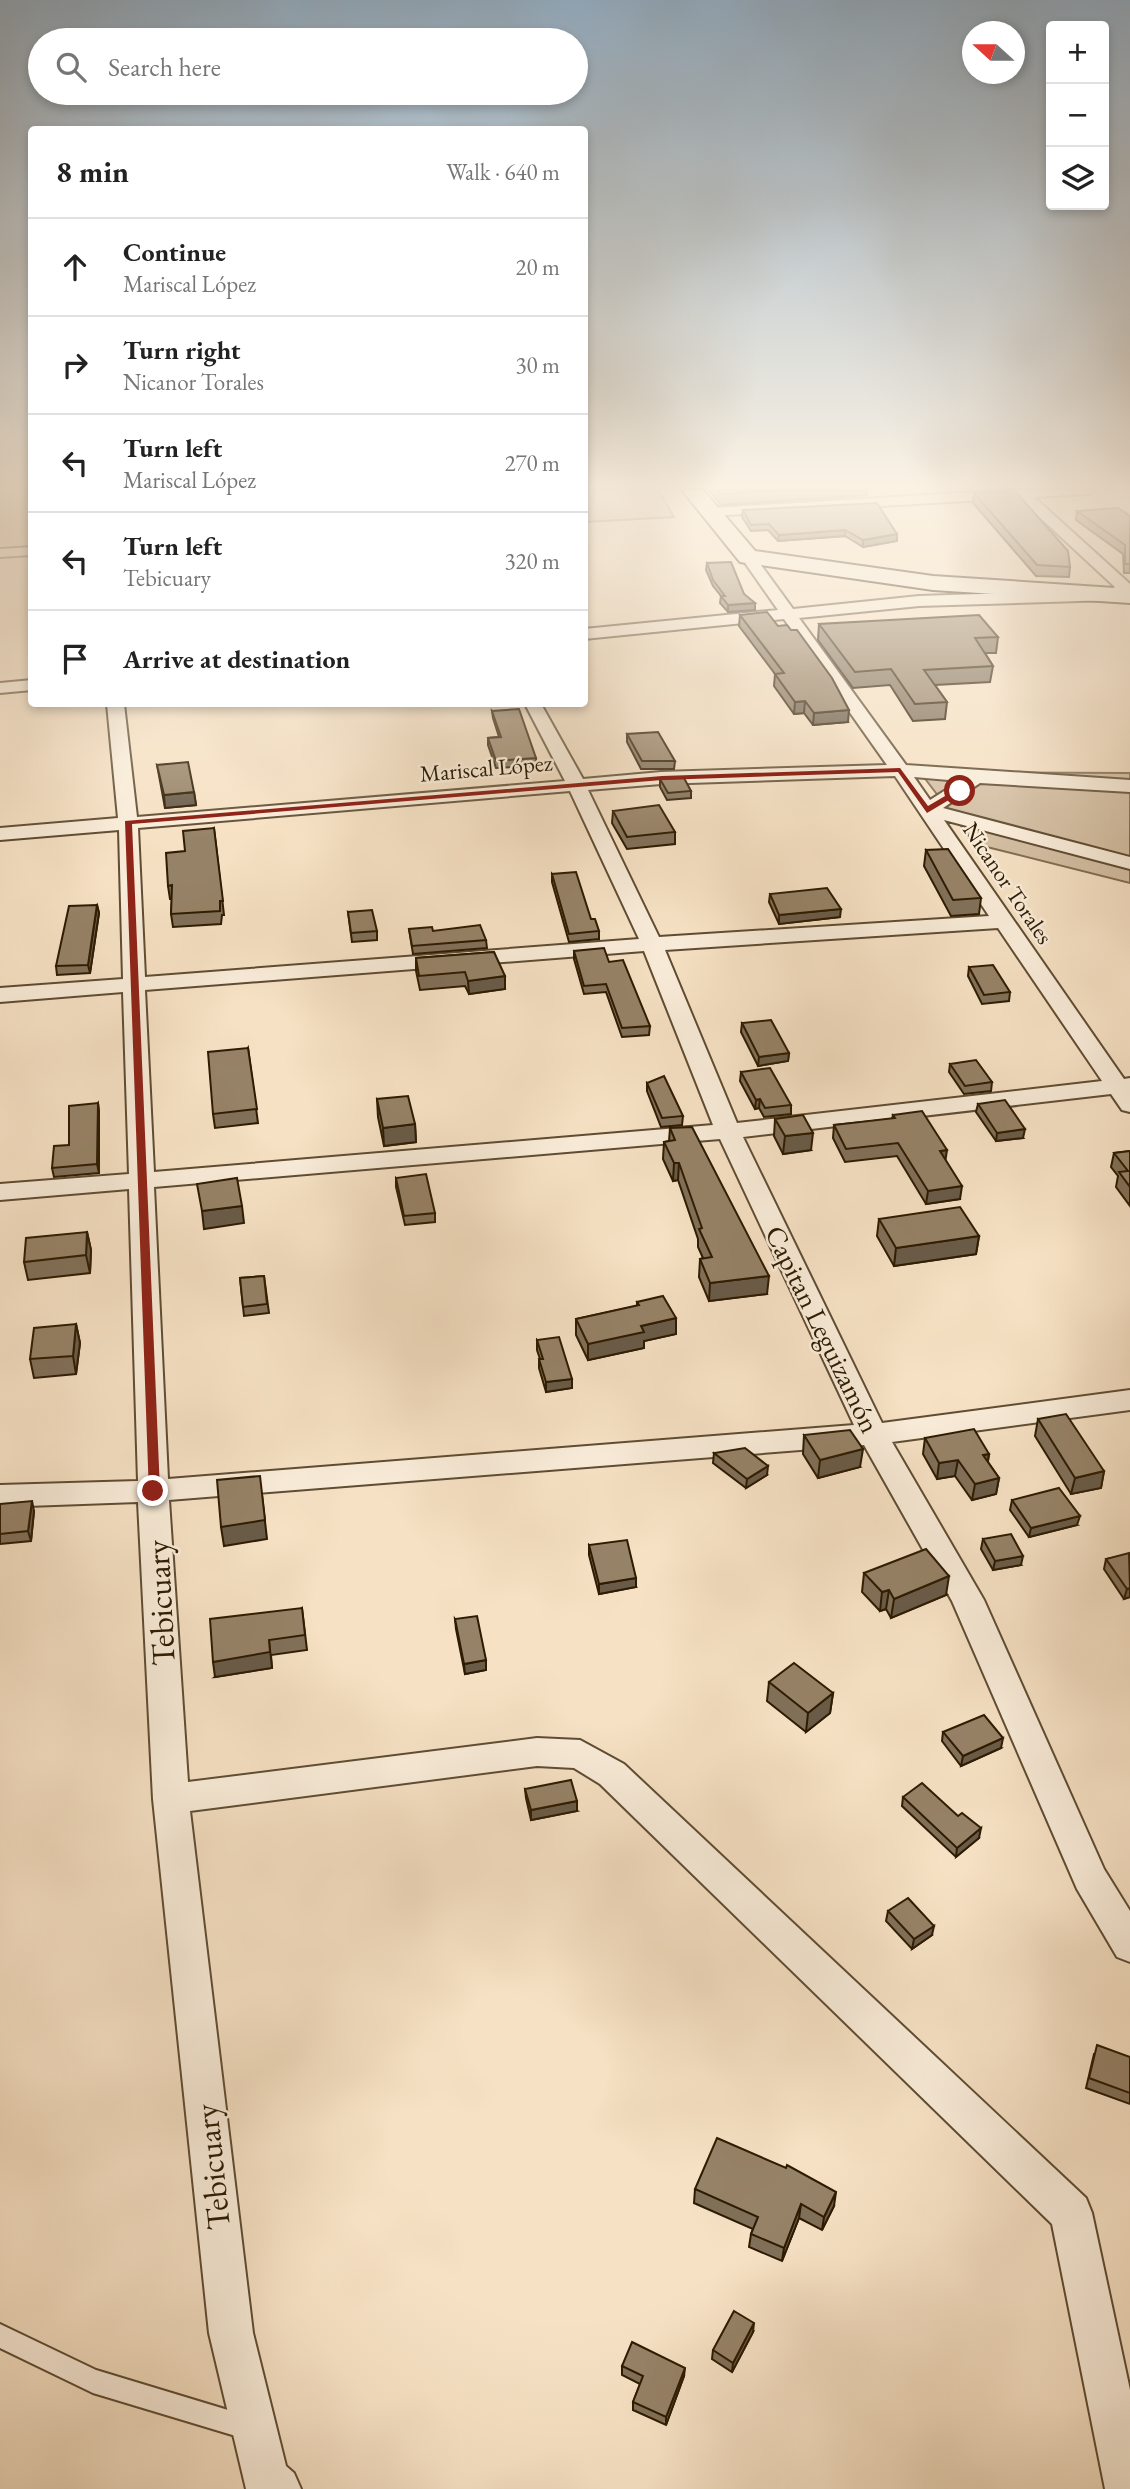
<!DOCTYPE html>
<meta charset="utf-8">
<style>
body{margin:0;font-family:"EB Garamond",serif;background:#f2f2f2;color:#222}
.controls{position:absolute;right:21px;top:21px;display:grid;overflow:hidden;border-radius:7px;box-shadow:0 4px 10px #0003}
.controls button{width:63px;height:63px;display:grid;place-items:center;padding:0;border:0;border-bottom:2px solid #e0e0e0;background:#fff;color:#222;font:35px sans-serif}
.compass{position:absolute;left:962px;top:21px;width:63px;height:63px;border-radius:50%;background:#fff;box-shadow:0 4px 10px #0003;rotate:291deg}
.stop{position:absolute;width:21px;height:21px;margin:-16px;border:5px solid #8f2418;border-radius:50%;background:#fff}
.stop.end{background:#8f2418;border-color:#fff;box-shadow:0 2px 7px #0008}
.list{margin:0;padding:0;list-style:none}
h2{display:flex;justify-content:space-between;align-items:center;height:91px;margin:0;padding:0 28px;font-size:30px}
h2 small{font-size:23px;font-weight:400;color:#767676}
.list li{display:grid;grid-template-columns:46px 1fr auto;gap:21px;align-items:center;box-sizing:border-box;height:98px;padding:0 28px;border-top:2px solid #e0e0e0}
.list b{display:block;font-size:26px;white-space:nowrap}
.list p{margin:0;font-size:23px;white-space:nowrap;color:#767676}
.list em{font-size:23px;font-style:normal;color:#767676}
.icon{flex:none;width:38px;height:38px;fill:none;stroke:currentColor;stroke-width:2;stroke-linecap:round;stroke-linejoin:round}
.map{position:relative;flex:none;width:1130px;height:2489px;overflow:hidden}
.search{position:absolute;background:#fff;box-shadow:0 4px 10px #0003;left:28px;top:28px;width:560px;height:77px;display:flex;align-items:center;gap:18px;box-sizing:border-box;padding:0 24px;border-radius:38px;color:#767676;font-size:26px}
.panel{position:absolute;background:#fff;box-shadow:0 4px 10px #0003;left:28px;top:126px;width:560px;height:581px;border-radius:7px}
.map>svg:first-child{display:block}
.green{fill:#d4bfa3;stroke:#806d52;stroke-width:2}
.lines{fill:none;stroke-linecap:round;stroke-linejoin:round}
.lane-casing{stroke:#5f4c32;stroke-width:4}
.street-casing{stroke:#5f4c32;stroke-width:4}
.secondary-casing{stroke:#2d1b02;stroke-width:4}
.lane{fill:#f9ecd9;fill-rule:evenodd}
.street{fill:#f9ecd9;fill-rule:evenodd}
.secondary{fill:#f9ecd9;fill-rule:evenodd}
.wall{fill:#817059;stroke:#2d1b02;stroke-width:2}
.shaded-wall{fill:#695b48;stroke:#2d1b02;stroke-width:2}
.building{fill:#968267;stroke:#2d1b02;stroke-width:2}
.route{fill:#8f2418}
.labels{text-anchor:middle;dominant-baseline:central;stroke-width:5;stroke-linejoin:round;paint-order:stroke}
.far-street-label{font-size:23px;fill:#2d1b02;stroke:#f9ecd9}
.street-label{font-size:28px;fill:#2d1b02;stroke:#f9ecd9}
.near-street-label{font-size:33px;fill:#2d1b02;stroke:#f9ecd9}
</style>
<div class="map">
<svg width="1130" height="2489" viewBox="0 0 1130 2489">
<rect width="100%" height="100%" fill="#f6e1c4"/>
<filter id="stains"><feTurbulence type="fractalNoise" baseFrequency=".00286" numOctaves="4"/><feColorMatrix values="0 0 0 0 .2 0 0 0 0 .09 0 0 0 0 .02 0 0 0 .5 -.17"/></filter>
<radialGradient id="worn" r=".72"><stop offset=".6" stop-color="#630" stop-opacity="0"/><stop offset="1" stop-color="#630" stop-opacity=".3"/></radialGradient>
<g class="green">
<polygon points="585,490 658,490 674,517 585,522"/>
<polygon points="920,772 1130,773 1130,883 975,844"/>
</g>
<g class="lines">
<g class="lane-casing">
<polygon id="lane" points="0,2324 96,2370 258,2419 261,2428 258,2437 249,2440 93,2393 0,2348"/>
</g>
<g class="street-casing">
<g id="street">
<path d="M1010,490h85l-7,4 -54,3 96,87v8l-18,8 -193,6 -120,12 107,147 224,15v12l-150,-9 -37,25 187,49v12l-186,-49 180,259 6,-1v34l-8,-2 -11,-16 -368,43 139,286 248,-33v20l-238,32 92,158 120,269 26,42v51l-13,-5 -40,-68 -125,-288 -88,-156 -695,55 19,282 349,-44 43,2 44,24 462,434 6,15 38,177v99h-25l-53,-265 -452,-440 -26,-16 -37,-2 -347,45 63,522 33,133 8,7 7,16h-55l-37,-156 -56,-534 -15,-297 -138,5v-22l138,-4 -9,-292 -129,11v-16l129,-10 -6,-182 -123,10v-14l123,-9 -4,-149 -119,10v-12l118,-10 -11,-114h17l13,113 428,-36 -40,-77h16l42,75 78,-7 226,-7 -103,-146 -200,20v-10l194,-19 -37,-53 7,-4 5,1 40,55 126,-13 190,-6 6,-3 -96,-89 -309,18 -7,-4 7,-4zM895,776l94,140 -330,21 -71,-147 73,-6zM914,777l46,4 -30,19zM570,791l69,148 -494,38 -7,-149zM998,928l104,153 -365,42 -72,-173zM644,951l69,174 -559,47 -9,-182zM720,1139l134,286 -686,54 -14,-292z"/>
<polygon points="32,547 32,555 0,557 0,549"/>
<polygon points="32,680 32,690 0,693 0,683"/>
</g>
</g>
<g class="secondary-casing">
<polygon id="secondary" points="682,490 703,490 755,551 933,576 1130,589 1130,603 933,590 740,562"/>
</g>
<use href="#lane" class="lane"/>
<use href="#street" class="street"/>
<use href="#secondary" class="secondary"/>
</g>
<g class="wall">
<polygon points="709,490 867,490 867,495 721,505"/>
<polygon points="974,493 1070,567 1069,577 1036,576 973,503"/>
<polygon points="743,510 897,534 897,541 863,547 845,536 778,541 768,530 751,531 742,517"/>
<polygon points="1077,511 1130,516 1130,573 1124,573 1123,554 1076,520"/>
<polygon points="707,563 744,594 755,610 728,612 720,603 721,596 713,586 706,570"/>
<polygon points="740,615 778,626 848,722 813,725 804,713 794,714 774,686 775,674 739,626"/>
<polygon points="819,624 998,637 996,653 985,653 993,666 990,682 935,685 947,702 945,719 913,721 890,685 853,688 818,640"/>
<polygon points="492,711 536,758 536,766 496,768 488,745 488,738 499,737 493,718"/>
<polygon points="627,734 675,761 674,769 641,769 627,742"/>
<polygon points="157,765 194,792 196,805 165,808"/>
<polygon points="660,779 691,791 691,798 667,800 660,787"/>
<polygon points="613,811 675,832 675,844 627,849 612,823"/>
<polygon points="214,828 224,915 222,915 221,924 173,927 171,914 172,899 170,899 168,886 185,851"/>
<polygon points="926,850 981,898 979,914 951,916 924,866"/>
<polygon points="552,874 599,931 599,939 569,942 552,882"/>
<polygon points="770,894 840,917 779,924 769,902"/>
<polygon points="97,905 99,913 90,973 57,975 56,966"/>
<polygon points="348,912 377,931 377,940 352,942"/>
<polygon points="409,929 433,931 486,940 487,948 413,954"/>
<polygon points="574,951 609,962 650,1026 649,1035 622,1037 606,992 584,994 574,959"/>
<polygon points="494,952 505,989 469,994 465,986 420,990 416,971 416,958"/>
<polygon points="969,967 1010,992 1009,1001 982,1004 968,976"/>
<polygon points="742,1023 789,1053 788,1061 758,1066 741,1032"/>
<polygon points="248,1048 258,1123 215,1128 213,1114"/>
<polygon points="950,1064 992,1082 991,1091 964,1094 949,1072"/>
<polygon points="741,1072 791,1105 791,1114 764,1117 759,1108 755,1109 740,1081"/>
<polygon points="647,1083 683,1116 682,1125 661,1127 647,1091"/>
<polygon points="377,1099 415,1124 416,1142 384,1146 378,1117"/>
<polygon points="98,1103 99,1112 99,1173 54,1177 52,1168"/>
<polygon points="978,1104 1023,1138 996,1141 976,1112"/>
<polygon points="893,1115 945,1160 960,1199 926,1204 897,1156 845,1162 833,1138 834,1125 892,1119"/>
<polygon points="775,1119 811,1150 783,1154 774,1136"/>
<polygon points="670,1128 767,1294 709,1301 699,1277 700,1259 703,1258 698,1247 698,1239 678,1180 673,1181 663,1159 664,1142 669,1141"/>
<polygon points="1130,1151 1130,1206 1116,1187 1118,1176 1111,1167 1114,1153"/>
<polygon points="396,1178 435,1213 435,1222 405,1225 396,1187"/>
<polygon points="879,1219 979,1236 976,1254 894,1266 877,1236"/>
<polygon points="87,1232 91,1250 90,1273 28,1280 24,1262"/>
<polygon points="264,1276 269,1313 244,1316 240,1278"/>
<polygon points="637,1302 676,1318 676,1334 644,1341 644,1348 588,1360 576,1335 576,1319 637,1306"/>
<polygon points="76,1324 80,1343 76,1374 34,1378 30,1359"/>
<polygon points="537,1340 572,1379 572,1388 546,1392 539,1368 539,1359 540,1359 537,1350"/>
<polygon points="1038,1419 1104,1471 1101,1488 1071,1494 1035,1436"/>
<polygon points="804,1435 860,1467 818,1478 803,1454"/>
<polygon points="925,1438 989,1454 988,1462 999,1478 996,1494 972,1500 955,1476 937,1479 923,1454"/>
<polygon points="714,1453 767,1475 746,1488 713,1463"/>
<polygon points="1012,1500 1077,1525 1029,1537 1010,1510"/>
<polygon points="0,1504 34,1511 31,1541 0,1544"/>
<polygon points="983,1539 1021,1565 993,1570 981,1549"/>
<polygon points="589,1545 636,1587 599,1594 589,1555"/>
<polygon points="1130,1554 1130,1597 1124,1599 1104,1569 1106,1559"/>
<polygon points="864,1573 946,1595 891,1618 886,1609 880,1611 862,1592"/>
<polygon points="302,1608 307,1650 271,1655 272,1668 215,1677"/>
<polygon points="455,1619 486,1660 486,1670 465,1674 456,1629"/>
<polygon points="769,1682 833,1693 830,1713 806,1732 767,1701"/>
<polygon points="943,1732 1001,1748 961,1766 942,1741"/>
<polygon points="525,1789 577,1811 531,1820 526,1798"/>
<polygon points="903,1797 979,1838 956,1857 902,1806"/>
<polygon points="888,1911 932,1935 912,1949 886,1921"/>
<polygon points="1094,2054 1130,2057 1130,2104 1086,2088"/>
<polygon points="695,2189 834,2206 822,2230 799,2218 782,2261 749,2247 751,2234 753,2229 694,2203"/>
<polygon points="753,2332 732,2372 712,2359 713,2350"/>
<polygon points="622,2366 684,2376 666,2425 633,2410 633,2402 640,2384 622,2375"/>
</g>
<g class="shaded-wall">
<polygon points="845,530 845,536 778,541 779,535"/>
<polygon points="897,534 897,541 863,547 863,540"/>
<polygon points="755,603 755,610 728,612 728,605"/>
<polygon points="805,701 804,713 794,714 795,702"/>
<polygon points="849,710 848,722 813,725 814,713"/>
<polygon points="194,792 196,805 165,808 164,795"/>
<polygon points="97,905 99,913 90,973 88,965"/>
<polygon points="841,909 840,917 779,924 779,915"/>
<polygon points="505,976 505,989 469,994 468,981"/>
<polygon points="789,1053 788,1061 758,1066 759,1057"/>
<polygon points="760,1099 759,1108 755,1109 756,1100"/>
<polygon points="98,1103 99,1112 99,1173 97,1164"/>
<polygon points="415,1124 416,1142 384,1146 383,1128"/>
<polygon points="1025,1129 1023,1138 996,1141 997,1133"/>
<polygon points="813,1133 811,1150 783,1154 785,1136"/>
<polygon points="947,1150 945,1163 940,1151"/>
<polygon points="674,1163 679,1163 678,1180 673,1181"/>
<polygon points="962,1186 960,1199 926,1204 928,1191"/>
<polygon points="242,1206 244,1223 204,1229 202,1211"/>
<polygon points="87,1232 91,1250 90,1273 86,1255"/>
<polygon points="979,1236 976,1254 894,1266 896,1248"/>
<polygon points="769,1276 767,1294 709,1301 710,1283"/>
<polygon points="676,1318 676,1334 644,1341 644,1348 588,1360 588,1344 641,1326"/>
<polygon points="76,1324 80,1343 76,1374 73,1356"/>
<polygon points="572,1379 572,1388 546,1392 546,1382"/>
<polygon points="863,1449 860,1467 818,1478 820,1460"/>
<polygon points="989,1454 986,1470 983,1455"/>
<polygon points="958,1460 955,1476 937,1479 939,1463"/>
<polygon points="768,1466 767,1475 746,1488 747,1479"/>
<polygon points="1104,1471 1101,1488 1071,1494 1075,1478"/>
<polygon points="999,1478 996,1494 972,1500 975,1484"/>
<polygon points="262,1495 267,1539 224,1546 221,1527"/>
<polygon points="32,1501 34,1511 31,1541 28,1531"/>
<polygon points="1080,1516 1077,1525 1029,1537 1031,1528"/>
<polygon points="1023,1556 1021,1565 993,1570 995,1561"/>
<polygon points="949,1576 946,1595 891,1618 894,1599"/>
<polygon points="636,1578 636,1587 599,1594 599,1584"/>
<polygon points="1130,1588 1130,1597 1124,1599 1127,1589"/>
<polygon points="889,1590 886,1609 880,1611 882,1592"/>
<polygon points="269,1640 272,1668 215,1677 213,1662"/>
<polygon points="486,1660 486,1670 465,1674 464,1664"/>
<polygon points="833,1693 830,1713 806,1732 808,1713"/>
<polygon points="1003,1738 1001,1748 961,1766 963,1756"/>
<polygon points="577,1801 577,1811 531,1820 531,1810"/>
<polygon points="981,1828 979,1838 956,1857 957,1848"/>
<polygon points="934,1926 932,1935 912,1949 914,1939"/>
<polygon points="836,2192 834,2206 822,2230 824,2217"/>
<polygon points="801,2204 799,2218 782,2261 784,2248"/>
<polygon points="754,2323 753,2332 732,2372 733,2363"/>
<polygon points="685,2368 684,2376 666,2425 666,2417"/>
</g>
<g class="building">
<polygon points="718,490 785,490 722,494"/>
<polygon points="1015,491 1068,551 1070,567 1037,565 974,493"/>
<polygon points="877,503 897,534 863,540 845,530 779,535 769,524 751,525 743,510"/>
<polygon points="1118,508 1130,516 1130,564 1125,564 1125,545 1077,511"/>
<polygon points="731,562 744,594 755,603 728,605 721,596 725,596 713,580 707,563"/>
<polygon points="767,612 778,626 787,625 791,630 797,630 832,678 849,710 814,713 805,701 795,702 775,674 784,673 740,615"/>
<polygon points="979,615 998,637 975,638 993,666 924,670 947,702 915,704 891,669 855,672 819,624"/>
<polygon points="519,709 536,758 496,761 488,738 501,737 492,711"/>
<polygon points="658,732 675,761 642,761 627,734"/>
<polygon points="188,762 194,792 164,795 157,765"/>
<polygon points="684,778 691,791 668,793 660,779"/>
<polygon points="659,805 675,832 627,837 613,811"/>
<polygon points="214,828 223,901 220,901 220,911 171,914 172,885 168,886 166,853 185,851 183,831"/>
<polygon points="948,849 981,898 953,900 926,850"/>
<polygon points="576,872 591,919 595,919 599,931 569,934 552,874"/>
<polygon points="827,888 841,909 779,915 770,894"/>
<polygon points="97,905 88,965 56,966 69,906"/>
<polygon points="372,910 377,931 351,933 348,912"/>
<polygon points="480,925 486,940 412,946 409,929 432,927 433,931"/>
<polygon points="604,948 609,962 623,960 650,1026 622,1028 606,984 584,986 574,951"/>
<polygon points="494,952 505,976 468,981 465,972 419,976 416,958"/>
<polygon points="993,965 1010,992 984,995 969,967"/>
<polygon points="771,1020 789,1053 759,1057 742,1023"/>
<polygon points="248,1048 257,1109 213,1114 208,1052"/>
<polygon points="976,1060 992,1082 965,1086 950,1064"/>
<polygon points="770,1068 791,1105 765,1108 760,1099 756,1100 741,1072"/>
<polygon points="664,1076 683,1116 662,1118 647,1083"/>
<polygon points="408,1096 415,1124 383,1128 377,1099"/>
<polygon points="1005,1100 1025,1129 997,1133 978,1104"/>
<polygon points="98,1103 97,1164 52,1168 54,1146 69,1145 69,1106"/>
<polygon points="922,1111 947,1150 940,1151 962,1186 928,1191 898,1143 846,1149 834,1125 895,1118 893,1115"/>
<polygon points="803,1115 813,1133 785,1136 775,1119"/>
<polygon points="692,1127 769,1276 710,1283 700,1259 712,1257 699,1229 702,1228 679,1163 674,1163 664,1142 675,1140 670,1128"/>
<polygon points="1130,1151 1130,1187 1119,1172 1128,1171 1114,1153"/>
<polygon points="426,1174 435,1213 404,1216 396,1178"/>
<polygon points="237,1178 242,1206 202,1211 197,1184"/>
<polygon points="960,1207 979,1236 896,1248 879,1219"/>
<polygon points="87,1232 86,1255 24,1262 26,1238"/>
<polygon points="264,1276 267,1304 243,1307 240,1278"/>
<polygon points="663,1296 676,1318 641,1326 644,1332 588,1344 576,1319 639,1305 637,1302"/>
<polygon points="76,1324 73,1356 30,1359 34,1328"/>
<polygon points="559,1337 572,1379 546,1382 539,1359 543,1359 537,1340"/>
<polygon points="1066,1414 1104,1471 1075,1478 1038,1419"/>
<polygon points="974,1429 989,1454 983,1455 999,1478 975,1484 958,1460 939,1463 925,1438"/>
<polygon points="850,1430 863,1449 820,1460 804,1435"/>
<polygon points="745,1448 768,1466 747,1479 714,1453"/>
<polygon points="260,1476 265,1520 221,1527 217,1480"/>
<polygon points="1059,1488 1080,1516 1031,1528 1012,1500"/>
<polygon points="32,1501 28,1531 0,1534 0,1504"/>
<polygon points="1011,1534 1023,1556 995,1561 983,1539"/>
<polygon points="627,1540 636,1578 599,1584 589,1545"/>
<polygon points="926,1549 949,1576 894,1599 889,1590 882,1592 864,1573"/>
<polygon points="1129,1553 1130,1588 1127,1589 1106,1559"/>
<polygon points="302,1608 305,1635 269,1640 270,1652 213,1662 210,1619"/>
<polygon points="477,1616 486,1660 464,1664 455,1619"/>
<polygon points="794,1663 833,1693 808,1713 769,1682"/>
<polygon points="984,1715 1003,1738 963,1756 943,1732"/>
<polygon points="571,1780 577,1801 531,1810 525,1789"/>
<polygon points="922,1783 958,1816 962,1813 981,1828 957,1848 903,1797"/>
<polygon points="908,1898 934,1926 914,1939 888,1911"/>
<polygon points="1097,2045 1130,2057 1130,2093 1089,2078"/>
<polygon points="717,2138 786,2168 787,2165 836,2192 824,2217 801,2204 784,2248 751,2234 758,2217 695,2189"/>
<polygon points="734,2311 754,2323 733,2363 713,2350"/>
<polygon points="632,2342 685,2368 666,2417 633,2402 643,2376 622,2366"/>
</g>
<linearGradient id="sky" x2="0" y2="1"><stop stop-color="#92abbf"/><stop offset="0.58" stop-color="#fbf2e4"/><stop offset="1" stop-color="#fbf2e4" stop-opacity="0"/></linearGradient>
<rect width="1130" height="839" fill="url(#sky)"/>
<polygon class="route" points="900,768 928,806 957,789 964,791 927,813 898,772 662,780 132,824 160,1491 153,1496 149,1495 125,821 662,776"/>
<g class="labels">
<g class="far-street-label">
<text transform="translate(486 768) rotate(-5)">Mariscal López</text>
<text transform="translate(1008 883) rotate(56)">Nicanor Torales</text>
</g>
<g class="street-label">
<text transform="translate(823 1329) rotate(64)">Capitan Leguizamón</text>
</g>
<g class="near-street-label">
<text transform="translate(160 1603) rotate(-93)">Tebicuary</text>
<text transform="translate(212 2167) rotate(-96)">Tebicuary</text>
</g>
</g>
<rect width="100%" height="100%" filter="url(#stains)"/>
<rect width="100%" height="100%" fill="url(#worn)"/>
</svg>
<div class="controls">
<button>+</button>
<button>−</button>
<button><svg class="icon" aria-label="layers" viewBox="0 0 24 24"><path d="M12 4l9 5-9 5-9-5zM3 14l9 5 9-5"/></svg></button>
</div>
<svg class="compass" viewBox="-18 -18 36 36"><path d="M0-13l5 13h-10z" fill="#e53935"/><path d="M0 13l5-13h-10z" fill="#767676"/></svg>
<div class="stop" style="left:960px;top:791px"></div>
<div class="stop end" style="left:153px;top:1491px"></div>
<div class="search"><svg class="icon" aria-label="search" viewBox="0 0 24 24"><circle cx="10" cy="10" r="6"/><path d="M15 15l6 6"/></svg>Search here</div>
<section class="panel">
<h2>8 min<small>Walk · 640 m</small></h2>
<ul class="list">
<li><svg class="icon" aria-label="ahead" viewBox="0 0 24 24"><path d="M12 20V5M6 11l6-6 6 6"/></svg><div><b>Continue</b><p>Mariscal López</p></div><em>20 m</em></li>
<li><svg class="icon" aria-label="right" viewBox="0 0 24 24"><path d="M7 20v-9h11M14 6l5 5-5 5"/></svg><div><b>Turn right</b><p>Nicanor Torales</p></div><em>30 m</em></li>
<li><svg class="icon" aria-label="left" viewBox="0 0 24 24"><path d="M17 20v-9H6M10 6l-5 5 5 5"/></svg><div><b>Turn left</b><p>Mariscal López</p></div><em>270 m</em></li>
<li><svg class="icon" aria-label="left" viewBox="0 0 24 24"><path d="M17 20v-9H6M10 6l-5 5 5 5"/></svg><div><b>Turn left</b><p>Tebicuary</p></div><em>320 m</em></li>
<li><svg class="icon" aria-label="arrive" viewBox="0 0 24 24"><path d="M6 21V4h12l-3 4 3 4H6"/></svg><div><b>Arrive at destination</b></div></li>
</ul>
</section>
</div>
